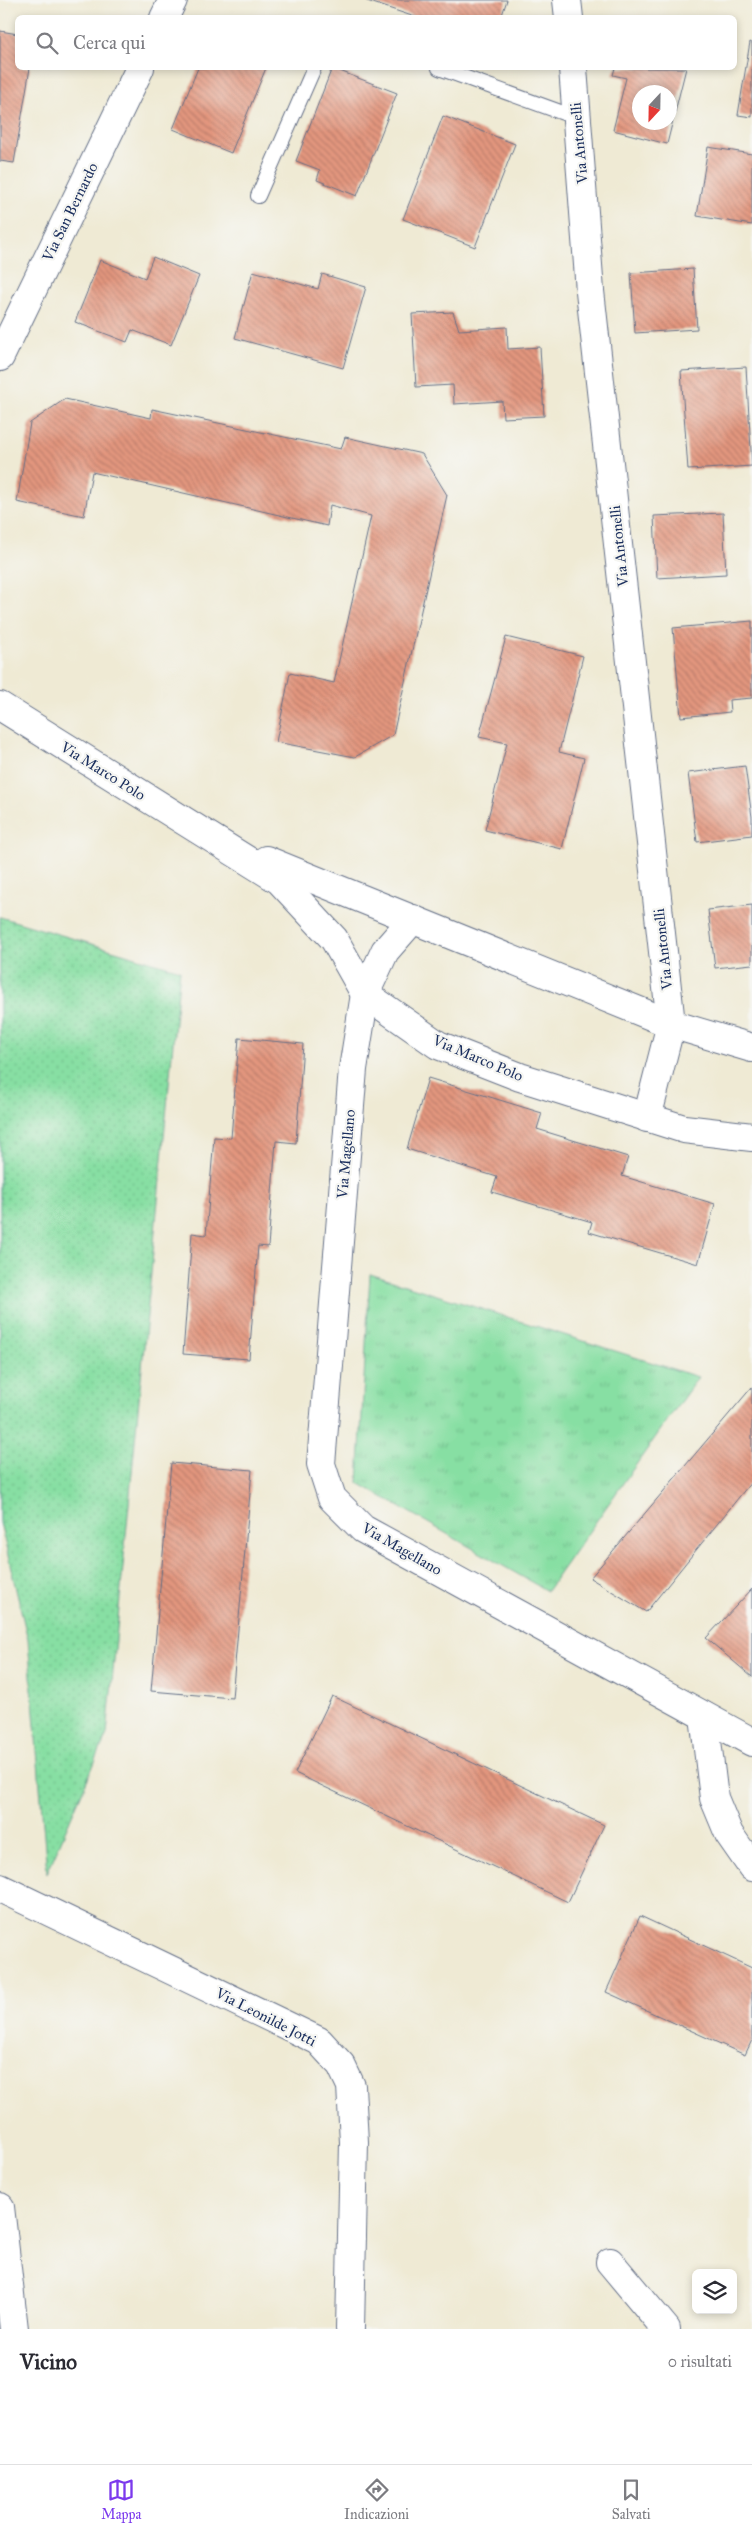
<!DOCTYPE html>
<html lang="it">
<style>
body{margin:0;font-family:"IM FELL Great Primer",serif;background:#f7f7f7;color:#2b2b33}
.controls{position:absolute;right:15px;bottom:15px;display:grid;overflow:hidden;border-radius:8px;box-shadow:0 2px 8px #0003}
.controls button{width:45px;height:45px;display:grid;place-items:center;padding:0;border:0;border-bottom:1px solid #e1e1e2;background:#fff;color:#2b2b33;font:25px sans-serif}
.compass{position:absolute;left:632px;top:85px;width:45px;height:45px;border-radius:50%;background:#fff;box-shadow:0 2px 8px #0003;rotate:202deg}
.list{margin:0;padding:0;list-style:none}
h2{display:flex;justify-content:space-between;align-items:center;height:65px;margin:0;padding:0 20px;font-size:21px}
h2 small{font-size:16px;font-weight:400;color:#7c7c81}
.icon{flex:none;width:28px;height:28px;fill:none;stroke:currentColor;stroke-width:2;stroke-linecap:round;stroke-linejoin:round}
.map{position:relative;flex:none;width:752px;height:2329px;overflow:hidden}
.search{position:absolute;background:#fff;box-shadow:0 2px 8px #0003;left:15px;right:15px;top:15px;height:55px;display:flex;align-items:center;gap:12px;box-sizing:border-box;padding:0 18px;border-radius:8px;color:#7c7c81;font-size:19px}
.sheet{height:135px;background:#fff}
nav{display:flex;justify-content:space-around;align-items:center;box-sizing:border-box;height:70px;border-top:1px solid #e1e1e2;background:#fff;font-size:14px;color:#7c7c81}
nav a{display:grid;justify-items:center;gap:2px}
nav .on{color:#7c3aed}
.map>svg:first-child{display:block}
.grass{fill:url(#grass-dots);stroke:#518780}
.park{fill:url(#park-tufts);stroke:#518780}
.building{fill:url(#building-back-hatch);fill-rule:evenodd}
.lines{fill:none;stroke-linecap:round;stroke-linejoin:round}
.service-casing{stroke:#657087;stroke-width:16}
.minor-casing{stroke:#657087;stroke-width:30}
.service{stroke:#fff;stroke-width:14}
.minor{stroke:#fff;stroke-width:28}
.labels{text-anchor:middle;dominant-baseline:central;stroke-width:4.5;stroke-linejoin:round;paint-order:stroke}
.street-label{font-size:15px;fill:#1b2f5e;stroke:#f6f6f2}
</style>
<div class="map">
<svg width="752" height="2329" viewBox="0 0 752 2329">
<defs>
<pattern id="grass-dots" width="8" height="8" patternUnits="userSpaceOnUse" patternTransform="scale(1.25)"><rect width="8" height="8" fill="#87dfa3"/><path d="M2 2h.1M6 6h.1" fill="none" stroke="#74c08f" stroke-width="1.8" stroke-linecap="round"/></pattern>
<pattern id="park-tufts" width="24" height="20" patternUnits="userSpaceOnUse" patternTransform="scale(1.25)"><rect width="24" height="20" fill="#87dfa3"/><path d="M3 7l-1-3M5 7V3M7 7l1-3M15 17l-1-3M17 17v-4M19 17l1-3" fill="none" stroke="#74c08f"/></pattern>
<pattern id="building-back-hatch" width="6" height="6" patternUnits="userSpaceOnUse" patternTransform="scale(1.25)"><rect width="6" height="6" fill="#e3967e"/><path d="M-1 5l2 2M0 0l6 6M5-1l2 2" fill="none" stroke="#b77b6a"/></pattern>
</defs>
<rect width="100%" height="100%" fill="#f6f6f2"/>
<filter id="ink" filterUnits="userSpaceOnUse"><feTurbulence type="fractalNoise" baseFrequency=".02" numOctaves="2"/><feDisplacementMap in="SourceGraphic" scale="10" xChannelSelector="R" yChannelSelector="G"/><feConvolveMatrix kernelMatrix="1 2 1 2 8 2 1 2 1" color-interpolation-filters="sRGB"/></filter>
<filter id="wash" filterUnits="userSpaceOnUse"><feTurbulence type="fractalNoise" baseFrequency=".0096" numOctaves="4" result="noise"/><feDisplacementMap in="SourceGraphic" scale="20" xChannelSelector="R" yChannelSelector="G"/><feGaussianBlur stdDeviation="1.12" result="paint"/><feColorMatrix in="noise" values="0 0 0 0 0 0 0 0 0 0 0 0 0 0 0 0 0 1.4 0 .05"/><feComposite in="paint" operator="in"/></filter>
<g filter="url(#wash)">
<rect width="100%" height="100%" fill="#efead4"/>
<polygon class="grass" points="0,917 180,970 107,1734 47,1873 28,1640 0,1522"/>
<polygon class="park" points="370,1274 698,1377 547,1591 358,1483"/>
<g id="blocks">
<g class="building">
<polygon points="364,0 507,0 501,18 418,18"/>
<polygon points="0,31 18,34 18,68 30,68 14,163 0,161"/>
<polygon points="750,42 752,43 752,117 738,115"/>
<polygon points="198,68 266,68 231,153 173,129"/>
<polygon points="332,68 397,93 357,196 317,180 320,170 296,161"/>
<path d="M615,68h71l-19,76 -54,-14 13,-52 -13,-3zM640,92h30v30h-30z"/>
<polygon points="443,116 515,144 475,247 403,219"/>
<polygon points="708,147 752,154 752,225 697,216"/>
<polygon points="153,257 199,276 171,345 132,330 127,342 75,322 100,260 145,278"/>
<polygon points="693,269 697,329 635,333 631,273"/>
<polygon points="253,271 318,289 322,274 366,287 343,368 235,338"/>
<polygon points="453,312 459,330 507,327 508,349 540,347 544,416 503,418 502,401 454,404 453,385 416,387 412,314"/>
<polygon points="746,367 752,466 688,470 681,371"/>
<polygon points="65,399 151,418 152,409 341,449 345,437 422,454 447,495 393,735 355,757 276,742 290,673 334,683 371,516 330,505 327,526 92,472 84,516 17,502 30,423"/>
<polygon points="723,513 726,574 657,578 654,516"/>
<polygon points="752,621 752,698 729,700 730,712 681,717 673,628"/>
<polygon points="506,637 583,656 559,752 584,758 562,849 485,830 507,743 479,737"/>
<polygon points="745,766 752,817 752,835 697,842 688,773"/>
<polygon points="752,905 752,964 715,968 708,910"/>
<polygon points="239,1038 303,1044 296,1143 276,1141 268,1247 258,1246 249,1359 183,1354 192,1233 206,1235 214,1137 231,1138"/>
<polygon points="428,1078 542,1113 537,1129 628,1157 622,1176 715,1204 698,1264 589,1232 592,1222 492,1192 497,1177 407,1149"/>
<polygon points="752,1387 752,1481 646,1612 590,1578"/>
<polygon points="171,1463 252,1470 232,1698 151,1691"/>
<polygon points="752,1589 752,1677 706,1638"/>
<polygon points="332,1696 604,1825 568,1902 295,1773"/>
<polygon points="640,1916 752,1968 752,2040 745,2055 606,1992"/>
</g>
</g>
</g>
<g filter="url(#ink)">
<use href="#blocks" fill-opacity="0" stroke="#657087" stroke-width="1"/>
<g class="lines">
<g class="service-casing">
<g id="service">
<polyline points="439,68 577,118"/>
<polyline points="258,196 314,68"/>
</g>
</g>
<g class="minor-casing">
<g id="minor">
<polyline points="567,0 569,18"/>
<polyline points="164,18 173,0"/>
<polyline points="573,68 590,291 671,1024 647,1118"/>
<polyline points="0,357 140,68"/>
<polyline points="0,706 279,880 334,939 365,994 438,1045 520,1077 684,1129 752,1137"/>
<polyline points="266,860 671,1024 752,1048"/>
<polyline points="413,919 385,951 365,994 353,1069 321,1464 332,1498 363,1529 752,1742"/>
<polyline points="704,1716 714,1798 729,1834 752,1867"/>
<polyline points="0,1888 319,2041 341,2065 351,2086 354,2142 350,2329"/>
<polyline points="0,2207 14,2329"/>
<polyline points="610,2262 666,2329"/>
</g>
</g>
<use href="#service" class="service"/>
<use href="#minor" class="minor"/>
</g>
</g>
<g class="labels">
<g class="street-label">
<text transform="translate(579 143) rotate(-95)">Via Antonelli</text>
<text transform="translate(70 212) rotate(-64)">Via San Bernardo</text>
<text transform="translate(619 546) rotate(-96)">Via Antonelli</text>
<text transform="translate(103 771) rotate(32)">Via Marco Polo</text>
<text transform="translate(663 949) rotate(-96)">Via Antonelli</text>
<text transform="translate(478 1058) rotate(23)">Via Marco Polo</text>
<text transform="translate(346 1154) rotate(-85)">Via Magellano</text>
<text transform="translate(402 1549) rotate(30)">Via Magellano</text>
<text transform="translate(266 2017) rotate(27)">Via Leonilde Jotti</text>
</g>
</g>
</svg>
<div class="controls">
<button><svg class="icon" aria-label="layers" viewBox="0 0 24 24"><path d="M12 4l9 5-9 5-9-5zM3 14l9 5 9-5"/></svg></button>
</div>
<svg class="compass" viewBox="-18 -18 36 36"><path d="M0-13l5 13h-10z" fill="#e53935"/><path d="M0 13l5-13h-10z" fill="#7c7c81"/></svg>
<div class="search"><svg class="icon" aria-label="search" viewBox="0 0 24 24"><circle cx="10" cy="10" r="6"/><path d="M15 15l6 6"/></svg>Cerca qui</div>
</div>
<section class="sheet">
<h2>Vicino<small>0 risultati</small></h2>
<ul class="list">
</ul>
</section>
<nav>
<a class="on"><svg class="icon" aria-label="map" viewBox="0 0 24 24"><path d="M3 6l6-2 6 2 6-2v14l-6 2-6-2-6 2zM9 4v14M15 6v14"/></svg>Mappa</a>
<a><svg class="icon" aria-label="directions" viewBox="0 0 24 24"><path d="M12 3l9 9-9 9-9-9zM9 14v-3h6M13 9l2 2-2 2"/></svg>Indicazioni</a>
<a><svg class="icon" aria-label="saved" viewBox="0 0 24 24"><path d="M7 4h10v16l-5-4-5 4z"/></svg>Salvati</a>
</nav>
